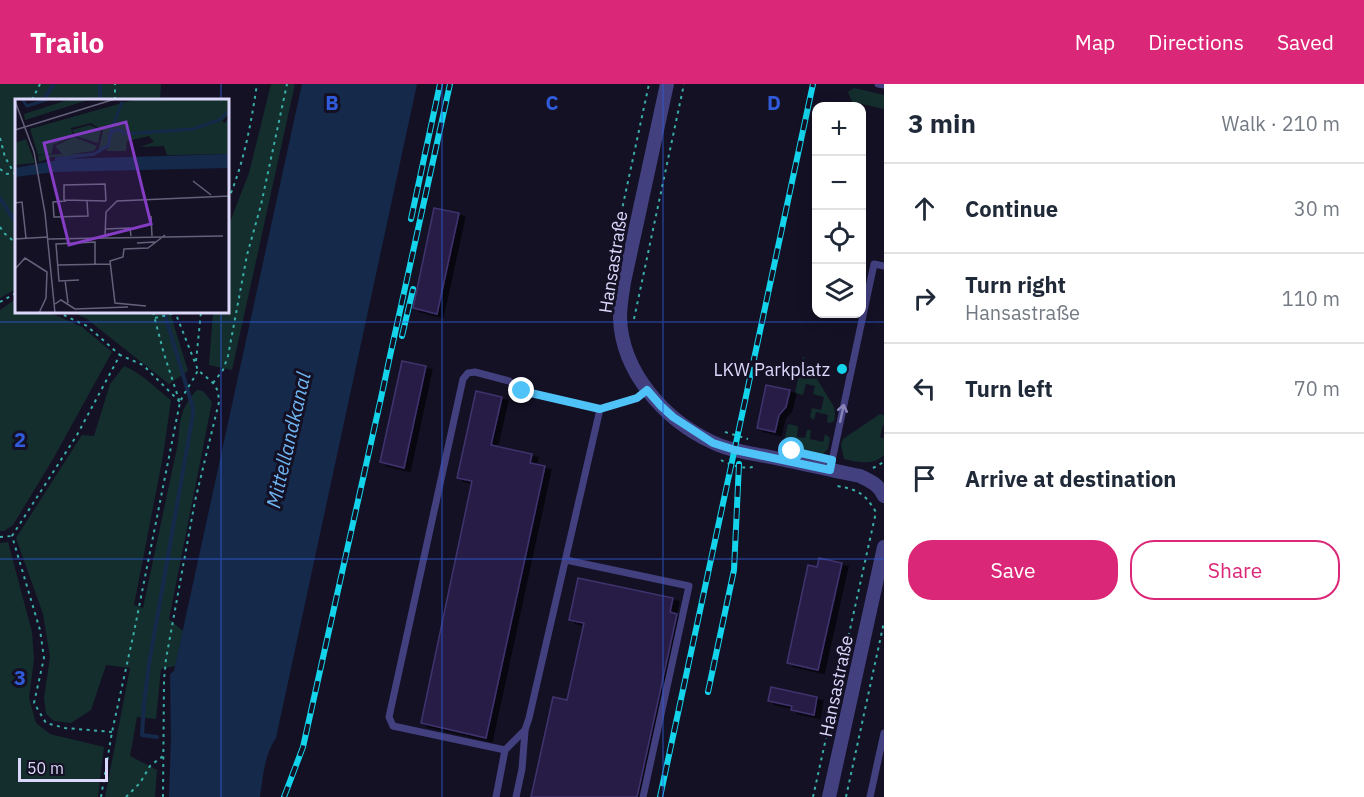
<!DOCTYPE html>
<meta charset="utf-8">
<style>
body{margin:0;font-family:"IBM Plex Sans",sans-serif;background:#f6f6f7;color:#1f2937}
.controls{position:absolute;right:18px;top:18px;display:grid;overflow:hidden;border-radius:12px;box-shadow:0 3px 15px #0003}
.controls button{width:54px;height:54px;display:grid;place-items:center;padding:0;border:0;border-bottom:2px solid #e0e1e3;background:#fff;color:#1f2937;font:30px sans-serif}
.scale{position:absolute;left:18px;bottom:15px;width:90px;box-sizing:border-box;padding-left:6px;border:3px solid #dcd8fc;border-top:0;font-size:16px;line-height:21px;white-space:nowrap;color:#dcd8fc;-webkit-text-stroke:4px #141125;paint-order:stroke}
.stop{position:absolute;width:18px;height:18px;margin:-14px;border:4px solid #4fc3f7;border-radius:50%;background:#fff}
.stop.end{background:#4fc3f7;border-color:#fff;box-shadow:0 2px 6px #0008}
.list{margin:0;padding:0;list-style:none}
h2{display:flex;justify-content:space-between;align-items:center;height:78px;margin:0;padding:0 24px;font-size:26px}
h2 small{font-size:20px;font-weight:400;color:#747a83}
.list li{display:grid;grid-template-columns:39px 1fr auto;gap:18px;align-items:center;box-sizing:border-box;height:90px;padding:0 24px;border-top:2px solid #e0e1e3}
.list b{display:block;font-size:22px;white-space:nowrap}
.list p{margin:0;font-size:20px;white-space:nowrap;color:#747a83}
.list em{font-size:20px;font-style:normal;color:#747a83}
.actions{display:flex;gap:12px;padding:18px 24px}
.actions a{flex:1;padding:14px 0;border:2px solid #db2777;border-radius:24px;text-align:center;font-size:21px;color:#db2777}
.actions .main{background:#db2777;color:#fff}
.icon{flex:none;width:33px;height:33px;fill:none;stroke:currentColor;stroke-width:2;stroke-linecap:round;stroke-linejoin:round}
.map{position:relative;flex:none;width:884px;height:713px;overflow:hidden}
header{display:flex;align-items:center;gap:36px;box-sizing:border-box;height:84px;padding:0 30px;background:#db2777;color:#fff}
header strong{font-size:28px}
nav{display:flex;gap:33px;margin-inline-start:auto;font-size:21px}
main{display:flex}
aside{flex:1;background:#fff}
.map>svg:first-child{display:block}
.green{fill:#142e2d}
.water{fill:#15294b}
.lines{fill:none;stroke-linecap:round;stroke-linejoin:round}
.stream{stroke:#15294b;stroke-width:4}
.building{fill:#261f44;stroke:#3f336e;stroke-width:1.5;filter:url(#shadow)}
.path{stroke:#3aaea8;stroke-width:2;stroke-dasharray:3 4.5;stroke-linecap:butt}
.service{stroke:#434080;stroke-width:7}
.minor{stroke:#434080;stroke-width:14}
.rail-casing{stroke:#14d4eb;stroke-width:6}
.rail{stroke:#141125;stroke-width:4;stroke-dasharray:11;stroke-linecap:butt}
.oneway{stroke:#8884b8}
.route{stroke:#4fc3f7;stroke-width:8}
.grid{fill:none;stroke:#305cdc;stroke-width:1.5;stroke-opacity:0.55}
.poi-dot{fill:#14d4eb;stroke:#141125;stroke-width:2}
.labels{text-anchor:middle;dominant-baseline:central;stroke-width:6;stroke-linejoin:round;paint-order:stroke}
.street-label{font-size:18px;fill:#dcd8fc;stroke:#141125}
.poi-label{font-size:18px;fill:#dcd8fc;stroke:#141125;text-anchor:end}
.water-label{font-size:20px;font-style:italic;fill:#6fb5f3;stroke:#141125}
.inset-river{fill:none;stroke:#15294b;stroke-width:3}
.inset-road{fill:none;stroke:#64617b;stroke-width:1.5}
.view{fill:#853dc5;fill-opacity:0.15;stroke:#853dc5;stroke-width:3}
.inset-edge{fill:none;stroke:#dcd8fc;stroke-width:3}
.grid-label{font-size:20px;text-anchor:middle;font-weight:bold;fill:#305cdc;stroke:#141125;stroke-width:6;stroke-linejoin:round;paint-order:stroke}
</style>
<header>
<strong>Trailo</strong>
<nav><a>Map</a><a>Directions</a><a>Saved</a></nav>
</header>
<main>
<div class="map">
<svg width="884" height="713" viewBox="0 0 884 713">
<defs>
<filter id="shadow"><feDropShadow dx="6" dy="3.5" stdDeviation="0" flood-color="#0009"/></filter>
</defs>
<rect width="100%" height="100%" fill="#141125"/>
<g class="green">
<polygon points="0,0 161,0 160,16 16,16 16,205 0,214"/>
<polygon points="271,0 295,0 232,286 209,281 213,229 213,228 228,228 228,143 249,89"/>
<polygon points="854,4 884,11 884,25 852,18 848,8"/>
<polygon points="14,216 16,216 16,228 49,228 82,243 112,268 53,375 13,441 4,447 0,447 0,226"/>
<polygon points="72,228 170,228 188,287 169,300 87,235"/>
<polygon points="803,272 834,323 835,330 834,337 830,339 827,338 828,331 816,328 814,336 810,333 812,324 821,326 824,313 813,310 815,302 806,300 803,311 795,309"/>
<path d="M124,282c18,7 32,23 47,34l-8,56 -29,149 9,3 35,-165c2,-23 2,-35 19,-53l6,1 9,11 -43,217 14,12 -8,35 -14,3 -5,50 -19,-2 -7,39 27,14 -2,27h-50l25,-129 -24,-3 -15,45 -20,13 -17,-2 -8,-7 -2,-16 6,-41 -7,-43 -27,-76 66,-103 12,1 16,-52z"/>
<path d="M880,330l4,1v10h-1l-3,12 4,2v16c-11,11 -26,7 -40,4l-3,-14 2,-6z"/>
<polygon points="788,340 797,342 798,343 797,353 805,354 807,346 811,346 810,355 823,358 825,350 830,354 828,365 822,371 783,362"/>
<polygon points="8,458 32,548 34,575 29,614 36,639 50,650 104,663 98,713 0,713 0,459"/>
</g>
<path class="water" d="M302,0h115l-141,654c-12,17 -13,39 -16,59h-91l2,-58 -1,-65 4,-3 1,-5z"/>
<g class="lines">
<g class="stream">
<polyline points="44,16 52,2 54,0"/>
<polyline points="100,16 100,0"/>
<polyline points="0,114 16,139"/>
<polyline points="157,653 142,651 144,620 149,580 193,330 193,324 164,228"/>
</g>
</g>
<g class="building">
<polygon points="434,124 459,129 437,230 413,224"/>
<polygon points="402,277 426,282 404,384 380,378"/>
<polygon points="766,301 790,306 786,323 779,331 775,348 757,344"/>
<polygon points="476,307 502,313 491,361 532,370 530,379 545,382 486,654 421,639 472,397 457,394"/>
<polygon points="819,474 842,479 818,586 787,579 808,481 817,483"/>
<polygon points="578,494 673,514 670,528 677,530 637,713 531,713 553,613 567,616 584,539 569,536"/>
<polygon points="771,603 817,613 814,631 791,626 792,622 768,617"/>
</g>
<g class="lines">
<g class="path">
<polyline points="32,16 40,0"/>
<polyline points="115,16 115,0"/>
<polyline points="0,54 5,73 14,89"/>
<polyline points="0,85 7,90 16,89"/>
<path d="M228,116c16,-37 23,-76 29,-116"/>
<polyline points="0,143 4,149 16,159"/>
<polyline points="0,218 16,209"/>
<polyline points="607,218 607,195 649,0"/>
<polyline points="57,228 87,242 120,271"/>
<polyline points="153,228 164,270 179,316"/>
<polyline points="155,234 175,229"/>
<polyline points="634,235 684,0"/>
<polyline points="196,277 201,228"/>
<polyline points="213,299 223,286 228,272 247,171 261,121 287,0"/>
<polyline points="725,348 748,355"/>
<path d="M721,376c9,5 22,9 32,7"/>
<polyline points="873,384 884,378"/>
<polyline points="0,453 12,452"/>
<polyline points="112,648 65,644 46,639 34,619 44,574 40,546 12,452 77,351 120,271 143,281 180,318"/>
<path d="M101,713l11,-65 22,-100 46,-230c5,-11 13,-21 18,-32"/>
<polyline points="126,713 140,699 150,682 163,672"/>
<polyline points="163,713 164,596 166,575 195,417 219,318 218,307 213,299 198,286 175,228"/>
<path d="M813,713l63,-285c-12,-19 -17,-22 -39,-26"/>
<polyline points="846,713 884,538"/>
</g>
<g class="service">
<polyline points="878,0 884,1"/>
<polyline points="830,386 874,180 884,182"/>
<polyline points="566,476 689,502 643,713"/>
<polyline points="505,666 393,642 389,633 463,295 468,289 475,288 509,297 522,307 600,325"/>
<polyline points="496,713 505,666 525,646 529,634 600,325 637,314 647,306"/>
<polyline points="516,713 522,685 525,647"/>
<polyline points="870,713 884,649"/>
</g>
<g class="minor">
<path d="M667,0l-43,198c-2,12 -4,24 -4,36 2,55 45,102 92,124 18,9 39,11 58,15 30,6 60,13 90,19 12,6 18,8 24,20"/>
<polyline points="829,713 884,463"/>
</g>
<g class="rail-casing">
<g id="rail">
<polyline points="411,135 440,0"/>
<polyline points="402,252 413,205"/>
<polyline points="708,608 734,486 739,380"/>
<polyline points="284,713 303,663 381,314 390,272 450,0"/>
<polyline points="660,713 813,0"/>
</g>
</g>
<use href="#rail" class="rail"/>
</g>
<defs><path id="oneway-shaft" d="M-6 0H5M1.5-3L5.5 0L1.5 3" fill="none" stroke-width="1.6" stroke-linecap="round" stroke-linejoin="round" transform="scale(1.5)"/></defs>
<use class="oneway" href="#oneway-shaft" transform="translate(842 329) rotate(-78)"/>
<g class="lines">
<polyline class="route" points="522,307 600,325 637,314 647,306 661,322 673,333 713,359 735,366 830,386 832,376 792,367"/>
</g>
<path class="grid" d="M221,0v16M442,0v713M663,0v713M221,228v485M0,238h884M0,475h884"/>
<circle class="poi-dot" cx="842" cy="285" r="6"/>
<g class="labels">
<g class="street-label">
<text transform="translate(613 178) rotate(-81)">Hansastraße</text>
<text transform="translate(836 602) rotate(-78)">Hansastraße</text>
</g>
<g class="poi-label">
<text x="830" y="285">LKW Parkplatz</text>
</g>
<g class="water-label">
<text transform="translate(288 356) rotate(-77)">Mittellandkanal</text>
</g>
</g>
<g transform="translate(15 15)">
<rect width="214" height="214" fill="#141125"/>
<path d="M56,0h20l-66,21 -1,-6zM121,0h93v15l-7,7 3,2 4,-6v37l-62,1 -3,-9 -24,1 14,-5 -5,-6 -22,5 -1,10h-20l3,-5 -11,6 5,-21 -12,-8 -20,5 2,8 -20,9 -1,8 -6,2 16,-1 -7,-8 19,-9 23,9 -3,5 -24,3 23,-1 2,3 -43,1 -13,5 -1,-6 8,-2 -8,1 -8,-26zM75,26l11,5 -3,13 -23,-7 -3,-6zM11,40l9,24 -20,2v-22z" fill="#142e2d"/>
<path d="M214,55v14l-174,4 -40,5v-9l48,-9z" fill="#15294b"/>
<path class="inset-river" d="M7,0l5,7 22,-7M95,34l12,-31M40,60l39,-5 15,-9 1,-11 8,-5 8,5 67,-5 26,-9 11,-10"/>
<path class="inset-road" d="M0,2l19,51 11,61 10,100M0,31l100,-31M178,82l18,14M49,101v-15l41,-1 1,17M49,101l42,1M51,102l-13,1 1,15 34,-1 -1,-15M0,104l7,-1 4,36M136,117l1,20M90,130l25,-1 1,8M90,137l1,-24 11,-11 113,-5M0,140l33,-2M33,140l175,-3M122,144l18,-1M43,166l52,-1M0,170l10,-11 22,14 -1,26 -7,15M50,181l3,23M64,181l-20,1 -3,-37 39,-2v22M40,205l6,-4 14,9 53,-2M131,207l-31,-3 -5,-42 13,-4 1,-8 24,-1 17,-13"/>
<path class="view" d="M111,23l25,102 -82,21 -25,-102z"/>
<rect width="214" height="214" class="inset-edge"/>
</g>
<g class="grid-label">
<text x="332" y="26">B</text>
<text x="552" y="26">C</text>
<text x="774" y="26">D</text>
<text x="20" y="363">2</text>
<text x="20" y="601">3</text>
</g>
</svg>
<div class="controls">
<button>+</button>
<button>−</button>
<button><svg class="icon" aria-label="locate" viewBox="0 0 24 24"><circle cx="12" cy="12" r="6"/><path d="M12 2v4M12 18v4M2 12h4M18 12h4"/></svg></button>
<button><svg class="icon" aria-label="layers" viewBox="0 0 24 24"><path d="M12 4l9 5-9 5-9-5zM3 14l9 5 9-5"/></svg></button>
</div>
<div class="scale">50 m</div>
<div class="stop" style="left:792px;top:367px"></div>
<div class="stop end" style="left:522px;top:307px"></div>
</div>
<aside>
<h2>3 min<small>Walk · 210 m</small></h2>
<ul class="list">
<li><svg class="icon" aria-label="ahead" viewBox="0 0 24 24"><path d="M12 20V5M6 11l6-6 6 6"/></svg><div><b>Continue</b></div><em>30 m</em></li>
<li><svg class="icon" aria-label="right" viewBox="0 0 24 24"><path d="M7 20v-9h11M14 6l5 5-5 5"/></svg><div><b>Turn right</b><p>Hansastraße</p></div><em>110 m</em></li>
<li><svg class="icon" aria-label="left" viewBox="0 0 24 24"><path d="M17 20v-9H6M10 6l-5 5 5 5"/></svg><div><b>Turn left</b></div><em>70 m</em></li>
<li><svg class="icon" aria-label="arrive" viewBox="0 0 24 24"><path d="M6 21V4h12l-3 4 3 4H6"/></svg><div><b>Arrive at destination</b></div></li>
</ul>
<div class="actions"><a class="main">Save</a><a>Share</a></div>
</aside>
</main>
